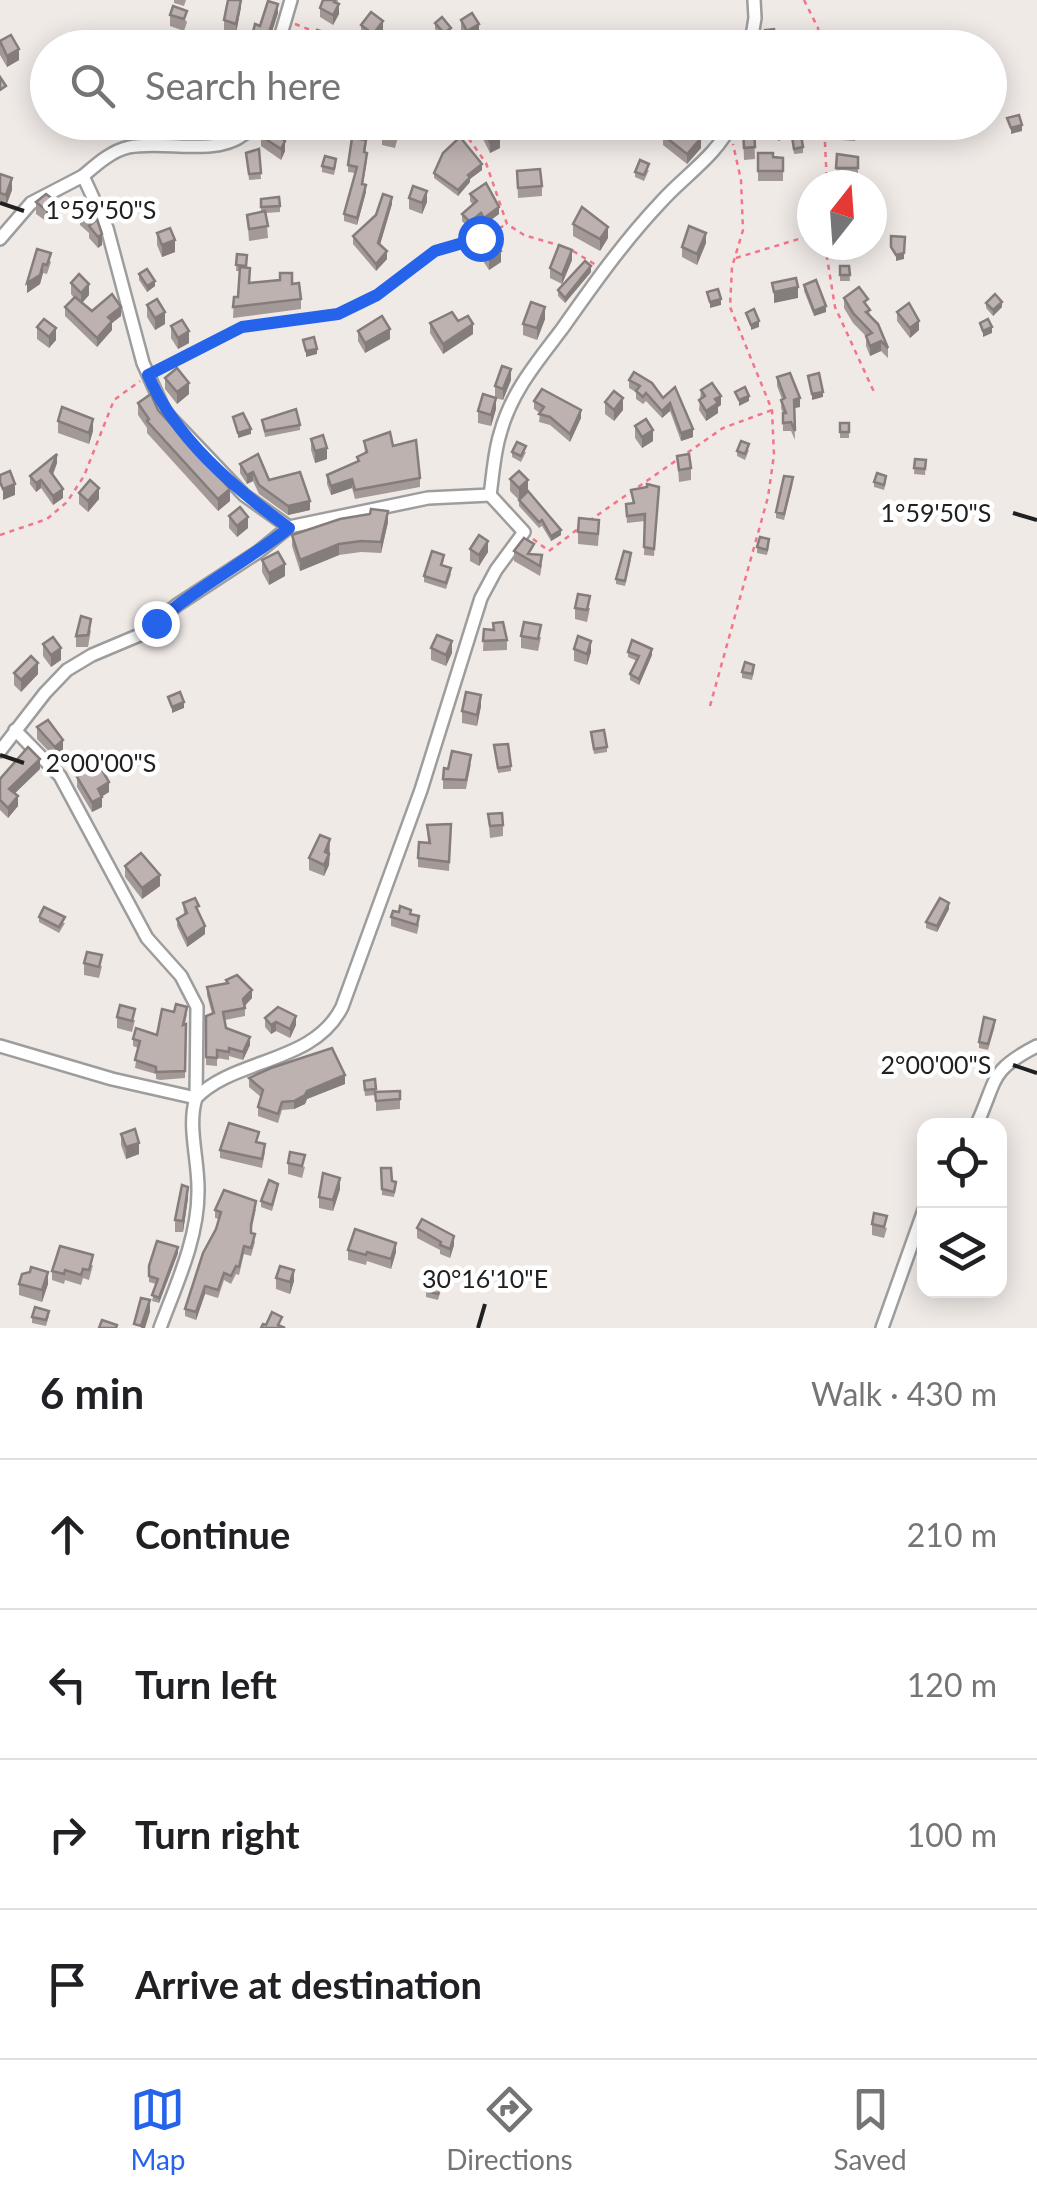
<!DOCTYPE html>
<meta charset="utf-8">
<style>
body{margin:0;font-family:Lato,sans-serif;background:#f6f6f6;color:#202124}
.controls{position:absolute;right:30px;bottom:30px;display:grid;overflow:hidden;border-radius:20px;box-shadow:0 5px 25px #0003}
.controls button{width:90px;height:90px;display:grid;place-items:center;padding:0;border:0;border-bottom:2px solid #e0e0e0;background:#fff;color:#202124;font:50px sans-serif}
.compass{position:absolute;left:797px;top:170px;width:90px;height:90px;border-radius:50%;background:#fff;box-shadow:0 5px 25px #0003;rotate:17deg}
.stop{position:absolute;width:30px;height:30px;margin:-22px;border:8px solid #2563eb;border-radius:50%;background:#fff}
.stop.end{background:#2563eb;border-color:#fff;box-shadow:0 2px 10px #0008}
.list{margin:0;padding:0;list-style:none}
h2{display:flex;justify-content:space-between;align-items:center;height:130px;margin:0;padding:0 40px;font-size:42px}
h2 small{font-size:32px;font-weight:400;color:#757577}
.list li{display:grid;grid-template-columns:65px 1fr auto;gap:30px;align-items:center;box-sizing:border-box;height:150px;padding:0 40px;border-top:2px solid #e0e0e0}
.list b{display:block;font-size:38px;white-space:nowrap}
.list em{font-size:32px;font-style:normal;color:#757577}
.icon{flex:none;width:55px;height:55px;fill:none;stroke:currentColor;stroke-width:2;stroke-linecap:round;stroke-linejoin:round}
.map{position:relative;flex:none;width:1037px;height:1328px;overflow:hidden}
.search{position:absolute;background:#fff;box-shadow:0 5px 25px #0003;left:30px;right:30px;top:30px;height:110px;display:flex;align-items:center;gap:25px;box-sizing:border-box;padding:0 35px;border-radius:55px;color:#757577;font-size:38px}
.sheet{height:730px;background:#fff}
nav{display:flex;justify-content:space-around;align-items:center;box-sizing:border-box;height:140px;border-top:2px solid #e0e0e0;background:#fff;font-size:28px;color:#757577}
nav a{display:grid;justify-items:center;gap:5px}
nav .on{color:#2563eb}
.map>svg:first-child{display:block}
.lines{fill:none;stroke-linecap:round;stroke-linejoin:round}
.minor-casing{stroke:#9d9d9d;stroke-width:16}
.path{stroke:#f17688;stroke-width:2.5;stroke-dasharray:5 5;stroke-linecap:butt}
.minor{stroke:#fff;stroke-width:11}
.wall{fill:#a39997}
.shaded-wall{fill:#847d7b}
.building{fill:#bdb2b0;stroke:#847d7b;stroke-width:2.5}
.route{stroke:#2563eb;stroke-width:12}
.ticks{fill:none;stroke:#202020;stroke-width:4}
.ticks-label{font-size:25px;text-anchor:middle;fill:#202020;stroke:#fff;stroke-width:9;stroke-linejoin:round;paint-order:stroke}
</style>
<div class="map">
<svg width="1037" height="1328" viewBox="0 0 1037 1328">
<rect width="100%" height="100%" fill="#f0eae7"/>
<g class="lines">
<g class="minor-casing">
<g id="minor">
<polyline points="277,48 291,0"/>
<polyline points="750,48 755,18 754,0"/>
<path d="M83,176c13,-11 28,-25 46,-29 39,-8 101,15 126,-25"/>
<polyline points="0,239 31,203 83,176 107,228 143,363 165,412 244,495 289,527"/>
<path d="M0,751l45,-58 22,-23 25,-15 50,-21 35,-29 81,-53 31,-25 139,-29 62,-3c3,-20 4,-42 10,-61 11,-42 37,-72 62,-105 31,-44 62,-88 99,-127 23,-26 57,-47 71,-80"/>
<polyline points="0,1046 112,1079 196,1098 197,1007 181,976 147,938 60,776 15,730"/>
<path d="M976,1126c22,-47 12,-55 61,-80"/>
<path d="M160,1328c16,-43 38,-89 38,-136 1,-31 -11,-65 -2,-94 38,-40 118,-34 146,-91l79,-217 60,-192 15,-28 28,-38 -34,-37"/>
<polyline points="882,1328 924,1210"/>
</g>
</g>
<g class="path">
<polyline points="804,0 818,28 820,48"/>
<polyline points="295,24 316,32"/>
<polyline points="333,39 354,48"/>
<polyline points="457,122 486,163 507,224 524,235 561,246"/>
<polyline points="824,122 827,185"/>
<polyline points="490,233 507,224"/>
<polyline points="825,245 835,307 874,392"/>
<polyline points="573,251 596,265"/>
<polyline points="736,258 812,235"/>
<polyline points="159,369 242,327 339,314 377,295 435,251 474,239"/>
<polyline points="589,521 723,428 772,410"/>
<polyline points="0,535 47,519 67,502 84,476 114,400 140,381"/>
<polyline points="533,539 549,551 578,529"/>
<polyline points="710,706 768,497 774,455 772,410 730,307 732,267 743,230 741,180 733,144"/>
</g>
<use href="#minor" class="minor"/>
</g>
<g class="wall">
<polygon points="174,0 186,0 184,6 174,3"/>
<polygon points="323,0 338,0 337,3 339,14 333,25 320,17 320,8"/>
<polygon points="173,6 187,22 184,31 170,26 170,15"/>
<polygon points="241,7 236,33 224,30 224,20"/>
<polygon points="278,13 267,47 262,46 260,26"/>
<polygon points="461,20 479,36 467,42 461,31"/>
<polygon points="435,23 451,33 444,39 435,29"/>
<polygon points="361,25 383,33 373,45 361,36"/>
<polygon points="0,41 19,60 7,67 0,55"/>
<polygon points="297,122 318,122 314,136 297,131"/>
<polygon points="840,122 856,122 855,141 840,140"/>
<polygon points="395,125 398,137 395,148 382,145 382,134"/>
<polygon points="482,126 500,148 490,153 482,137"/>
<polygon points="754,129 755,159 744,160 743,130"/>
<polygon points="663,135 701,148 687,164 663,145"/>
<polygon points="261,136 285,151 281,160 261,146"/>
<polygon points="792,137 803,147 803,153 794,154"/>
<polygon points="366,147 365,153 367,160 363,184 366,192 357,225 344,221 344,214 355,173 348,172 348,165"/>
<polygon points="259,149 261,179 249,180 246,153"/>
<polygon points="758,153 783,158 783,181 758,181"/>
<polygon points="837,154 858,157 858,178 836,177"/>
<polygon points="336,165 334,175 322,172 322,166"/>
<polygon points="482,170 470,179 470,182 458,196 434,178 434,173"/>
<polygon points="649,170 644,181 635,177 635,172"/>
<polygon points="517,171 542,186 542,196 518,198"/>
<polygon points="0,174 12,190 6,206 0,204"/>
<polygon points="470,194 499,214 484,225 481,220 470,230 462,221 462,214 473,205 470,201"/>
<polygon points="409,198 427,202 422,214 409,209"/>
<polygon points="261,199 280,206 280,212 266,213 268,238 249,241 247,215 261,212"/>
<polygon points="36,202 54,211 46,221 36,214"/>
<polygon points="392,204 380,245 387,259 376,271 353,244 353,236"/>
<polygon points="80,214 96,220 102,245 98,248 89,238 89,233 80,225"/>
<polygon points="573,224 608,238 600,251 573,236"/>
<polygon points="157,233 175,252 162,257 157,245"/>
<polygon points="475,237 501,262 489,270 475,249"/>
<polygon points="706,243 697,265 682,257 682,247"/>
<polygon points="37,249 51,262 47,274 43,273 40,284 27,293"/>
<polygon points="237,254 247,255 247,268 249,283 292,284 301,299 301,309 233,318 234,297 238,297 240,271 236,271"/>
<polygon points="572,260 562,284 550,278 550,268"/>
<polygon points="840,266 849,266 850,281 840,281"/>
<polygon points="591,272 565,303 558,296 558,290"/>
<polygon points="139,274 155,286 147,292 139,280"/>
<polygon points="71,283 89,295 82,303 92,311 121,316 112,323 112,330 97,347 65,316 65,307 74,298 71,294"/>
<polygon points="804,285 826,312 814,316 804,291"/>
<polygon points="844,298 868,307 870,315 888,348 888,358 881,351 870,356 866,346 866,336 853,323 844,308"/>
<polygon points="986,303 1002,307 993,316 986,308"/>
<polygon points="147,305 165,324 155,330 147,317"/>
<polygon points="897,312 919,330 910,338 897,321"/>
<polygon points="545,319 537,340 523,335 523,324"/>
<polygon points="458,321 473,334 443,354 430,333 430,323"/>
<polygon points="171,326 189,343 178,349 171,338"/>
<polygon points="37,327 56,340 49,348 37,339"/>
<polygon points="358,331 390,339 365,353 358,341"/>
<polygon points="777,377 800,407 794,408 795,440 791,431 783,431 783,413 781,408 782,399 777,386"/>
<polygon points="165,378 189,394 177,404 165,389"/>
<polygon points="511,380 503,400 495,398 495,386"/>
<polygon points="629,380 663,398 675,387 693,437 681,441 670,411 662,418 646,401 643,404 636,399 636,392 629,388"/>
<polygon points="701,390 721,405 718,407 718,413 706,421 699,410"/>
<polygon points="534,401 581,418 570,442 550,425 539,422 540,413 534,409"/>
<polygon points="605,402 623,410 614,421 605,414"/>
<polygon points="138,403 158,410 230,501 218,511 147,433 147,428 138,415"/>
<polygon points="496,409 491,426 478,423 478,411"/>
<polygon points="262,420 300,425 300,430 265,437"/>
<polygon points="58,421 93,431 89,444 58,433"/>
<rect x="840" y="423" width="9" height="15"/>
<polygon points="635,426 653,441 642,448 635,438"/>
<polygon points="311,439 327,459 315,463 311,450"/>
<polygon points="364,441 393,446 420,478 420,487 355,499 352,488 331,495 327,484 327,475 357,462 357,457 365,453"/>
<polygon points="749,450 745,460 737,456 737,451"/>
<polygon points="512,452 526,452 521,462 512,457"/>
<polygon points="677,456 691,468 691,480 679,482"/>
<polygon points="915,459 926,460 925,475 914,474"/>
<polygon points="57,463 53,475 63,498 53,505 41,488 36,492 30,484 30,476"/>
<polygon points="240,464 269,480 310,510 288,515 259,494 253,481 247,484 240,473"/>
<polygon points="510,479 528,480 519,500 510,491"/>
<polygon points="874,482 886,482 884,490 874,487"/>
<polygon points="793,483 784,520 776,518 776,512"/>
<polygon points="659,487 654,556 644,555 645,521 627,523 626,504 633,503 631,490"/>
<polygon points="79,493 99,499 88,512 79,504"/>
<polygon points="519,500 561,535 551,541 542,526 539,528 519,506"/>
<polygon points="229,516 248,528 237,537 229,528"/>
<polygon points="388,522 381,553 361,552 339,555 300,571 292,546 292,535"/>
<polygon points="599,531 598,546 578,544 578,532"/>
<polygon points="769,545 767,555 757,553 757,547"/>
<polygon points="470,549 488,552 479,566 470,561"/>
<polygon points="514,551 534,554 542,565 540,576 514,561"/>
<polygon points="631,559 625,586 616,584 616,579"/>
<polygon points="262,560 285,576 269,585 262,572"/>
<polygon points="444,560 442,566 451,574 446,589 424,582 424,576"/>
<polygon points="575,608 590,608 587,622 575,619"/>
<polygon points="493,623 507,640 507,650 483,651 484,629 493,630"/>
<polygon points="91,630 88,647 76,647 76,636"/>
<polygon points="521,636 541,637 538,651 521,648"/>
<polygon points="43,644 61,660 51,667 43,656"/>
<polygon points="431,648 452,653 446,666 431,660"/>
<polygon points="574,649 591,652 587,665 574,661"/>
<polygon points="628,652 652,655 639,685 630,680 630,674 637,661 628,657"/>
<polygon points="754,671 752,680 742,678 742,672"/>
<polygon points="14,673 38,674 21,692 14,685"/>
<polygon points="481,706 477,726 462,723 462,711"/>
<polygon points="37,727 63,751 55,758 37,739"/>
<polygon points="591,732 607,747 607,752 594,754"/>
<polygon points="494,745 511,766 511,771 498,773"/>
<polygon points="471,764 466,789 443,789 443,779 448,769"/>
<polygon points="40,769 15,793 18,806 8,818 0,810 0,779"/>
<polygon points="77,777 109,792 102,796 102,807 92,812 77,787"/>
<polygon points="488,814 503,825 503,836 490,838"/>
<polygon points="451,824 449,871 418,867 418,858 428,843 427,825"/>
<polygon points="330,851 329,865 324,876 309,870 309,858"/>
<polygon points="125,866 160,886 142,899 125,877"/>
<polygon points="183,903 199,913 205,934 187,947 177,926 177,919 184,914"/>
<polygon points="949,909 937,932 926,928 926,922"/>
<polygon points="411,915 419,925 417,934 391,926 391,917"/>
<polygon points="39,917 65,923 59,933 39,922"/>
<polygon points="84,963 102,966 99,978 84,975"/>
<polygon points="226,980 252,998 245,1006 245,1016 225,1020 226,1028 250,1045 243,1060 229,1056 229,1060 217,1058 217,1066 206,1065 206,1016 212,1014 207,995 207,987 226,983"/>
<polygon points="187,1014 185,1024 186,1024 185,1078 160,1080 156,1079 156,1074 135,1068 138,1048 133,1046 133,1039 157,1035"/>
<polygon points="117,1017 135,1020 132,1032 117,1028"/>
<polygon points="265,1018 296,1025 290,1038 276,1031 271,1034 265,1027"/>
<polygon points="995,1026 988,1050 979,1048 979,1042"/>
<polygon points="249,1078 345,1084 307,1099 305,1104 294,1109 282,1110 278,1123 258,1116 258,1107 261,1097 249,1087"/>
<polygon points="375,1079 376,1092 400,1091 400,1109 376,1111 376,1095 365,1096 364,1087 364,1081"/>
<polygon points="121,1134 139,1154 126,1159 121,1145"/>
<polygon points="258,1142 265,1152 262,1168 220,1158 220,1150"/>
<polygon points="288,1163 305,1167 302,1178 288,1174"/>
<polygon points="381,1168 396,1187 394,1197 382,1195"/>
<polygon points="278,1189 272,1211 261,1207 261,1201"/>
<polygon points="340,1189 333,1211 319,1208 319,1197"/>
<polygon points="188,1198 183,1232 175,1232 175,1220"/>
<polygon points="256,1209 251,1232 255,1242 251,1256 244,1254 239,1275 236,1274 231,1284 224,1280 218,1298 205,1294 196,1320 185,1316 185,1309 219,1219 215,1218 215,1210"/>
<polygon points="872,1224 887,1228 884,1238 872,1235"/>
<polygon points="417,1228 454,1245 450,1258 440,1254 440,1250 417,1238"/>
<polygon points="348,1250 396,1252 391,1269 367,1261 366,1265 348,1260"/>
<polygon points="178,1253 159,1303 152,1301 156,1284 149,1282 149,1266"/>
<polygon points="93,1265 89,1280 83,1278 81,1285 65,1280 64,1284 52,1280 52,1271"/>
<polygon points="276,1278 294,1281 290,1294 276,1289"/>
<polygon points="19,1284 48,1284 42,1302 19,1295"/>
<polygon points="441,1290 438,1300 426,1297 426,1291"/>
<polygon points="49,1316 46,1326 32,1323 32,1317"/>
</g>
<g class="shaded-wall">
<polygon points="241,0 241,7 236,33 236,24"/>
<polygon points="278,4 278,13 267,47 267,39"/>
<polygon points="339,4 339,14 333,25 333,15"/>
<polygon points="383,21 383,33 373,45 373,34"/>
<polygon points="479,24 479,36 467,42 467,31"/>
<polygon points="451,28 451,33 444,39 444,33"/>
<polygon points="19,49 19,60 7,67 7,56"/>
<polygon points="1022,125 1022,131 1011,134 1011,128"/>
<polygon points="787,133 787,138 778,141 778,136"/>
<polygon points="500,137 500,148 490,153 490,142"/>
<polygon points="701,138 701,148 687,164 687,154"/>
<polygon points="285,141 285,151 281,160 281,149"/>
<polygon points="482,164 482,170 470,179 470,182 458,196 458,190 468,175"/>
<polygon points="12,178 12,190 6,206 6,195"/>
<polygon points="366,185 366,192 357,225 357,218"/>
<polygon points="427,191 427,202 422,214 422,203"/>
<polygon points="392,197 392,204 378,251 378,243"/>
<polygon points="54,200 54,211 46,221 46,210"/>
<polygon points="499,207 499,214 484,225 484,218"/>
<polygon points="481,213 481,220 470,230 470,222"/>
<polygon points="608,227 608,238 600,251 600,239"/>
<polygon points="706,233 706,243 697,265 697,254"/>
<polygon points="102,234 102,245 98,248 98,237"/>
<polygon points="175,240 175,252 162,257 162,245"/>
<polygon points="572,250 572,260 562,284 562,275"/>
<polygon points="387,251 387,259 376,271 376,264"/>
<polygon points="501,251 501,262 489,270 489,259"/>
<polygon points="904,253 904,259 896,261 896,255"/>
<polygon points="43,264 43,273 40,284 27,293 27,283"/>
<polygon points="591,266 591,272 565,303 565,298"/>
<polygon points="155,281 155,286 147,292 147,286"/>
<polygon points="89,284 89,295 81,304 81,293"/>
<polygon points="798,287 798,298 774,303 774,292"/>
<polygon points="721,299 721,305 710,308 710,302"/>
<polygon points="1002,302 1002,307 993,316 993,310"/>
<polygon points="826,306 826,312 814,316 814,311"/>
<polygon points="121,307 121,316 112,323 112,330 97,347 97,338 108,317"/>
<polygon points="545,307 545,319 537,340 537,328"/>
<polygon points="165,312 165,324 155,330 155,318"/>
<polygon points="759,321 759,327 751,330 751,325"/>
<polygon points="919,321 919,330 910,338 910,328"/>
<polygon points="473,324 473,334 443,354 443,344"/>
<polygon points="992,327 992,333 983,337 983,331"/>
<polygon points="56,328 56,340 49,348 49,337"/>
<polygon points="390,329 390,339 365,353 365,343"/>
<polygon points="189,331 189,343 178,349 178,338"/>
<polygon points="881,341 881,351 870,356 870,346"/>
<polygon points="317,349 317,354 306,357 306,351"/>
<polygon points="511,369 511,380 503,400 503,389"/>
<polygon points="189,383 189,394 177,404 177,392"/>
<polygon points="823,392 823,397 812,400 812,394"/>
<polygon points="721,396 721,405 718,407 718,413 706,421 706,411 715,399"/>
<polygon points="749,396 749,401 739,406 739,400"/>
<polygon points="496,398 496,409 491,426 491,415"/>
<polygon points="623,398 623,410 614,421 614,410"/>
<polygon points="800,398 800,407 794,408 794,400"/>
<polygon points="670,403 670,411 662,418 662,411"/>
<polygon points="581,410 581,418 570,442 570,434"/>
<polygon points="93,419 93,431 89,444 89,433"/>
<polygon points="251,429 251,434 238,438 238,433"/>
<polygon points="693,429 693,437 681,441 681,433"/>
<polygon points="653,430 653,441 642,448 642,437"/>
<polygon points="327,448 327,459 315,463 315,451"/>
<polygon points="57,454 57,463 50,480 50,471"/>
<polygon points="253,472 253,481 247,484 247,475"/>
<polygon points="352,479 352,488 331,495 331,486"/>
<polygon points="41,480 41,488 36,492 36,483"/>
<polygon points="528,480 528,491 519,500 519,488"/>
<polygon points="15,484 15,495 3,500 3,489"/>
<polygon points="99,488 99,499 88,512 88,501"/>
<polygon points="63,489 63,498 53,505 53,496"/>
<polygon points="230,489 230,501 218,511 218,499"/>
<polygon points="310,501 310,510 288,515 288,506"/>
<polygon points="388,511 388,522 381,553 381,542"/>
<polygon points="248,517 248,528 237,537 237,526"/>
<polygon points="561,530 561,535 551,541 551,536"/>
<polygon points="488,541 488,552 479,566 479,555"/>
<polygon points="339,544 339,555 300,571 300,560"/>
<polygon points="285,564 285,576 269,585 269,573"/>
<polygon points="452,641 452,653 446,666 446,655"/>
<polygon points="591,641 591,652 587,665 587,654"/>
<polygon points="61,648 61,660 51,667 51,655"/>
<polygon points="652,649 652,655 639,685 639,679"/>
<polygon points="38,663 38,674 21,692 21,680"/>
<polygon points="481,695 481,706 477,726 477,715"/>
<polygon points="184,702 184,708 172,713 172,707"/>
<polygon points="63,740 63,751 55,758 55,747"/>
<polygon points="40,759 40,769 9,799 9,789"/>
<polygon points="109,782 109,792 98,799 98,789"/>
<polygon points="18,796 18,806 8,818 8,808"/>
<polygon points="102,797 102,807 92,812 92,802"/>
<polygon points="330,839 329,865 324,876 325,852"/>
<polygon points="160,875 160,886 142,899 142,888"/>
<polygon points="949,903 949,909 937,932 937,926"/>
<polygon points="205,926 205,934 187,947 187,939"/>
<polygon points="252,990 252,998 243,1007 243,999"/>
<polygon points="296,1016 296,1025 290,1038 290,1029"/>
<polygon points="276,1022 276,1031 271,1034 271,1025"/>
<polygon points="250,1037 250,1045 243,1060 243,1052"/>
<polygon points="345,1075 345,1084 307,1099 305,1104 294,1109 294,1101 307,1091"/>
<polygon points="139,1143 139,1154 126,1159 126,1147"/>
<polygon points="340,1178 340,1189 333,1211 333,1200"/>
<polygon points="188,1187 188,1198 183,1232 183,1221"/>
<polygon points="454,1236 454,1245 450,1258 450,1249"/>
<polygon points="396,1243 396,1252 391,1269 391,1259"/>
<polygon points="178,1247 178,1253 159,1303 159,1298"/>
<polygon points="294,1270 294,1281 290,1294 290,1282"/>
<polygon points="48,1272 48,1284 42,1302 42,1290"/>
<polygon points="205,1286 205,1294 196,1320 196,1312"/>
<polygon points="150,1300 150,1312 145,1328 141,1328"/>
</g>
<g class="building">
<polygon points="228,0 241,0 236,24 224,20"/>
<polygon points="323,0 335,0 334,2 339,4 333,15 320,8"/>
<polygon points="268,1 278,4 267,39 262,37 259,48 249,48 255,24 260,26"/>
<polygon points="173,6 187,11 184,19 170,15"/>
<polygon points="371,12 383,21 373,34 361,25"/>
<polygon points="472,13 479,24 467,31 461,20"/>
<polygon points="442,17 451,28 444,33 435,23"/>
<polygon points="774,29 777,48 767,48 765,30"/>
<polygon points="317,30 334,35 330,48 311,48"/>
<polygon points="633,32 648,34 646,48 631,48"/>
<polygon points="11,35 19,49 7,56 0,41"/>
<polygon points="0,77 6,86 0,90"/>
<polygon points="1019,115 1022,125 1011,128 1007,118"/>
<polygon points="385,122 398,125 395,137 382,134"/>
<polygon points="489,122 492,122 500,137 490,142 482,126"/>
<polygon points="780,122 783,122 787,133 778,136 774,124"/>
<polygon points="840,122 856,122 855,129 840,129"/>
<polygon points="673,123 681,130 685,126 701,138 687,154 663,135"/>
<polygon points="270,127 285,141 281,149 261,136"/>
<polygon points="754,129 755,147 744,148 743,130"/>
<polygon points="801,135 803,147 794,149 792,137"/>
<polygon points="460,137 482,164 468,175 470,177 458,190 434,173 443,153"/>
<polygon points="352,138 366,140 364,152 367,153 362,184 366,185 357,218 344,214 357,167 348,165"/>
<polygon points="259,149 261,173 249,174 246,153"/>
<polygon points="758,153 773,153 773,157 783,158 783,171 758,171"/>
<polygon points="837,154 858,157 858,168 836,168"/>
<polygon points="325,156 336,159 334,169 322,166"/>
<polygon points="640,160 649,164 644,175 635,172"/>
<polygon points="540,169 542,186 518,188 517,171"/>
<polygon points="0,174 12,178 6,195 0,193"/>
<polygon points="486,183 499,207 484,218 481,213 470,222 462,214 477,201 470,194"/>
<polygon points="413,186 427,191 422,203 409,198"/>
<polygon points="46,194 54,200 46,210 36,202"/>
<polygon points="383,194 392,197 378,243 387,251 376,264 353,236 376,215"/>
<polygon points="279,197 280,206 261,207 261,199"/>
<polygon points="90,204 96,215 89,222 80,214"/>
<polygon points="582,207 608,227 600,239 573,224"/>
<polygon points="265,211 268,226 249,229 247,215"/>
<polygon points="97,219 102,234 98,237 89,226"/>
<polygon points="689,226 706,233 697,254 682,247"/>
<polygon points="170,228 175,240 162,245 157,233"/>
<polygon points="488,230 501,251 489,259 475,237"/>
<polygon points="891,236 905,237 904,253 896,255 891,247"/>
<polygon points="559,245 572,250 562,275 550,268"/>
<polygon points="37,249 51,253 47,265 43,264 40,275 27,283"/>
<polygon points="237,254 247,255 246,266 236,265"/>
<polygon points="585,261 591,266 565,298 558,290"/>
<polygon points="840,266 849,266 850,275 840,275"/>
<polygon points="240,267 250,268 249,283 280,280 280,273 292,273 292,284 299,283 301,299 233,307 234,297 238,297"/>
<polygon points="147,269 155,281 147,286 139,274"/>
<polygon points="79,274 89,284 81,293 71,283"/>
<polygon points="796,278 798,287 774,292 772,283"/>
<polygon points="816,280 826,306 814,311 804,285"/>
<polygon points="859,287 868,299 864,302 870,310 866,312 878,324 888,348 881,341 870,346 866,336 872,333 853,313 844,298"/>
<polygon points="718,289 721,299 710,302 707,292"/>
<polygon points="112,294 121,307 108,317 112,321 97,338 65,307 75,297 92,311"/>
<polygon points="995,294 1002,302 993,310 986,303"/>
<polygon points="157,299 165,312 155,318 147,305"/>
<polygon points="531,302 545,307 537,328 523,324"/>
<polygon points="909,303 919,321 910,328 897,312"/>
<polygon points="754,309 759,321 751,325 746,313"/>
<polygon points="452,312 458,321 468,316 473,324 443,344 430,323"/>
<polygon points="382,316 390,329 365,343 358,331"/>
<polygon points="44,319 56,328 49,337 37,327"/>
<polygon points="988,319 992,327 983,331 980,323"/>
<polygon points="182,320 189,331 178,338 171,326"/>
<polygon points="314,337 317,349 306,351 303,340"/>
<polygon points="502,366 511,369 503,389 495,386"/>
<polygon points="177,368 189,383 177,392 165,378"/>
<polygon points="634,372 652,383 663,398 675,387 693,429 681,433 670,403 662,411 646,393 643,397 636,391 640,386 629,380"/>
<polygon points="790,373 800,398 794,400 795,431 791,422 783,423 783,413 786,413 781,400 785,398 777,377"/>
<polygon points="819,373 823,392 812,394 808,376"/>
<polygon points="712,383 721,396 715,399 718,403 706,411 699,400 705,396 701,390"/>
<polygon points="745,387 749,396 739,400 735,392"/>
<polygon points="542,389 581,410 570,434 550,417 539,414 544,407 534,401"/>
<polygon points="614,391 623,398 614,410 605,402"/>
<polygon points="151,394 158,410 230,489 218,499 147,421 149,419 138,403"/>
<polygon points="483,394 496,398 491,415 478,411"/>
<polygon points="62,407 93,419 89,433 58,421"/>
<polygon points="296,409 300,425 265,431 262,420"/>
<polygon points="243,413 251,429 238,433 233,417"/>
<polygon points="646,419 653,430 642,437 635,426"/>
<rect x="840" y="423" width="9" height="9"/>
<polygon points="390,432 393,446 416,440 420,478 355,490 352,479 331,486 327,475 359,461 357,457 367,452 364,441"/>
<polygon points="323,435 327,448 315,451 311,439"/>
<polygon points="741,441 749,444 745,454 737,451"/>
<polygon points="517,442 526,446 521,456 512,452"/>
<polygon points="57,454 50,471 63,489 53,496 41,480 36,483 30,476"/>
<polygon points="258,454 269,480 300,472 310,501 288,506 259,485 253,472 247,475 240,464"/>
<polygon points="689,454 691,468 679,470 677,456"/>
<polygon points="915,459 926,460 925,469 914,468"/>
<polygon points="10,471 15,484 3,489 0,482 0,475"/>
<polygon points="519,471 528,480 519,488 510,479"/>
<polygon points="877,473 886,476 884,485 874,482"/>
<polygon points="784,476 793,477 784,514 776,512"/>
<polygon points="90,480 99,488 88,501 79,493"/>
<polygon points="647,484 659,487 654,549 644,547 645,514 627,516 626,504 634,503 631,490 647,487"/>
<polygon points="528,491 561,530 551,536 542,520 539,522 519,500"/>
<polygon points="240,507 248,517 237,526 229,516"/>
<polygon points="371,509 388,511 381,542 361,541 339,544 300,560 292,535 340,519 370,514"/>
<polygon points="579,518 599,520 598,534 578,532"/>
<polygon points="479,535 488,541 479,555 470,549"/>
<polygon points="760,537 769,539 767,550 757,547"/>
<polygon points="524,538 534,544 528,554 542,555 540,566 514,551"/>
<polygon points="432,551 444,555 441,565 451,568 446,583 424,576"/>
<polygon points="624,551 631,553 625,581 616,579"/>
<polygon points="278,552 285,564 269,573 262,560"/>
<polygon points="578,594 590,596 587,610 575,608"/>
<polygon points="81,616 91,619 88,635 76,636"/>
<polygon points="503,622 507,640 483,641 484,629 494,630 493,623"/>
<polygon points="524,622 541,625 538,639 521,636"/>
<polygon points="437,635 452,641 446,655 431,648"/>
<polygon points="578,636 591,641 587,654 574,649"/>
<polygon points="53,637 61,648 51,655 43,644"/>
<polygon points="632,640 652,649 639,679 630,674 639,656 628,652"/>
<polygon points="31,656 38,663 21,680 14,673"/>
<polygon points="745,662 754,665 752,674 742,672"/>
<polygon points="180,692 184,702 172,707 168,697"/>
<polygon points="466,692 481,695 477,715 462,711"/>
<polygon points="48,720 63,740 55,747 37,727"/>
<polygon points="604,730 607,747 594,749 591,732"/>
<polygon points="508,744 511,766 498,768 494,745"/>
<polygon points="28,747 40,759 9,789 18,796 8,808 0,800 0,779"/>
<polygon points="452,751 471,755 466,780 443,779 444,768 448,769"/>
<polygon points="98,763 109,782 98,789 102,797 92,802 77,777"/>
<polygon points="502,813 503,825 490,826 488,814"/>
<polygon points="451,824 449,862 418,858 419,842 430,843 427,825"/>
<polygon points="320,835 330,839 325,852 329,854 324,865 309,858"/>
<polygon points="141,853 160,875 142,888 125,866"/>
<polygon points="195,898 199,906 196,907 205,926 187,939 177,919 187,913 183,903"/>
<polygon points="940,898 949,903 937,926 926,922"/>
<polygon points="400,906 411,910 410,914 419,916 417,925 391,917 393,911 399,912"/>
<polygon points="44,907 65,917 59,927 39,917"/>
<polygon points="87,952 102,955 99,967 84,963"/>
<polygon points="237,975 252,990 243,999 245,1008 223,1012 226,1028 250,1037 243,1052 229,1048 229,1052 217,1050 217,1058 206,1057 206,1016 214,1013 207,987 228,983 226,980"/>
<polygon points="176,1004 187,1007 183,1025 186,1024 185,1071 156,1072 156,1067 135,1060 140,1041 133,1039 136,1028 157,1035 162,1009 174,1012"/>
<polygon points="120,1005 135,1009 132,1021 117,1017"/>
<polygon points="278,1007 296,1016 290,1029 276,1022 271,1025 265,1018"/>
<polygon points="984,1017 995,1020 988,1044 979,1042"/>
<polygon points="332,1048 345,1075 307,1091 305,1095 294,1101 282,1102 278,1114 258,1107 263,1090 249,1078 271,1068"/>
<polygon points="375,1079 376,1089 365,1090 364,1081"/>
<polygon points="400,1091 400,1099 376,1101 375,1092"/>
<polygon points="229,1123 259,1132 256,1142 265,1144 262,1159 220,1150"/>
<polygon points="135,1129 139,1143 126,1147 121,1134"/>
<polygon points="290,1152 305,1155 302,1166 288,1163"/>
<polygon points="381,1168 391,1168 392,1181 396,1182 394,1192 382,1189"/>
<polygon points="323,1173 340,1178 333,1200 319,1197"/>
<polygon points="269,1180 278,1184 272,1205 261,1201"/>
<polygon points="182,1185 188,1187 183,1221 175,1220"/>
<polygon points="224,1190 256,1201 251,1225 251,1233 255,1234 251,1248 244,1246 239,1267 236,1266 231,1276 224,1273 218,1290 205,1286 196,1312 185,1309 203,1253 216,1229 221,1212 215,1210"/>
<polygon points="874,1213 887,1216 884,1227 872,1224"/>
<polygon points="422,1219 454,1236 450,1249 440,1245 441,1242 417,1228"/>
<polygon points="355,1229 396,1243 391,1259 367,1252 366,1255 348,1250"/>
<polygon points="157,1241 178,1247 159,1298 152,1295 158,1279 149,1276 149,1266"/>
<polygon points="60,1246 93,1255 89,1270 83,1269 81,1275 65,1270 64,1274 52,1271"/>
<polygon points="280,1266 294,1270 290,1282 276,1278"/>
<polygon points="31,1267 48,1272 42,1290 19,1284 22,1274 30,1272"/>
<polygon points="429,1281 441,1284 438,1294 426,1291"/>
<polygon points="141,1298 150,1300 141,1326 134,1324"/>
<polygon points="35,1307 49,1311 46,1320 32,1317"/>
<polygon points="272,1312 282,1317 278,1325 285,1328 261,1328 263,1324 266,1325"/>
<polygon points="102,1320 117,1325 116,1328 99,1328"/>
</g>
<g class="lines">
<path class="route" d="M156,623c41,-36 90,-61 133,-95 -55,-40 -114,-90 -141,-153l94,-48 96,-13 39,-19 58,-44 45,-13"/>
</g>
<path class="ticks" d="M0,203l24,8M1013,513l24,7M0,755l24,8M1013,1065l24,8M478,1328l7,-24"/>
<g class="ticks-label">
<text x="101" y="219">1°59'50"S</text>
<text x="936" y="522">1°59'50"S</text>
<text x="101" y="772">2°00'00"S</text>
<text x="936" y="1074">2°00'00"S</text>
<text x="485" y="1288">30°16'10"E</text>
</g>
</svg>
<div class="controls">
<button><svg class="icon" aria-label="locate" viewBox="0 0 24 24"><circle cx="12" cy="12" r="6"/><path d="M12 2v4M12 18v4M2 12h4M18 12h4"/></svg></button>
<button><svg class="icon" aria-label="layers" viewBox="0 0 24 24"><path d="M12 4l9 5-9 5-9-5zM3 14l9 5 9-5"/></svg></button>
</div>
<svg class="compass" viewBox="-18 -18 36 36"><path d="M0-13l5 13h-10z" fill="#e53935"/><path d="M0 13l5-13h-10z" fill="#757577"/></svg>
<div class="stop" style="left:480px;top:238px"></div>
<div class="stop end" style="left:156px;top:623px"></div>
<div class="search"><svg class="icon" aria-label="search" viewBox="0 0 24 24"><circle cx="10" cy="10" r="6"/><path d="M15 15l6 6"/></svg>Search here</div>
</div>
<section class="sheet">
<h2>6 min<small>Walk · 430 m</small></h2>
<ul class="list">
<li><svg class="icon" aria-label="ahead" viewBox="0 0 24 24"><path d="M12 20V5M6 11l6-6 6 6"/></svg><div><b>Continue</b></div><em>210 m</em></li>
<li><svg class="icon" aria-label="left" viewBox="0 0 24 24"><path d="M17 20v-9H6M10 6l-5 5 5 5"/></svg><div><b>Turn left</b></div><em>120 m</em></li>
<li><svg class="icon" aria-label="right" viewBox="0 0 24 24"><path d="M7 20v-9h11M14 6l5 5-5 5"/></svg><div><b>Turn right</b></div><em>100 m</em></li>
<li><svg class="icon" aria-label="arrive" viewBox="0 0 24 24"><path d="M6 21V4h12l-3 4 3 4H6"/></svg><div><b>Arrive at destination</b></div></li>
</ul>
</section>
<nav>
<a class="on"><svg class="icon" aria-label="map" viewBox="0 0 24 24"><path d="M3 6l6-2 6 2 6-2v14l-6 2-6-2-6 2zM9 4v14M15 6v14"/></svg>Map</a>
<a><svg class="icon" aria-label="directions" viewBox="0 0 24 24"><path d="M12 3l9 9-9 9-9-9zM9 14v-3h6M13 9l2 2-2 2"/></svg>Directions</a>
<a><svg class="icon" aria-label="saved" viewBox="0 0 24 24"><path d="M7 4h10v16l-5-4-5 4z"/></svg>Saved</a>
</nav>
